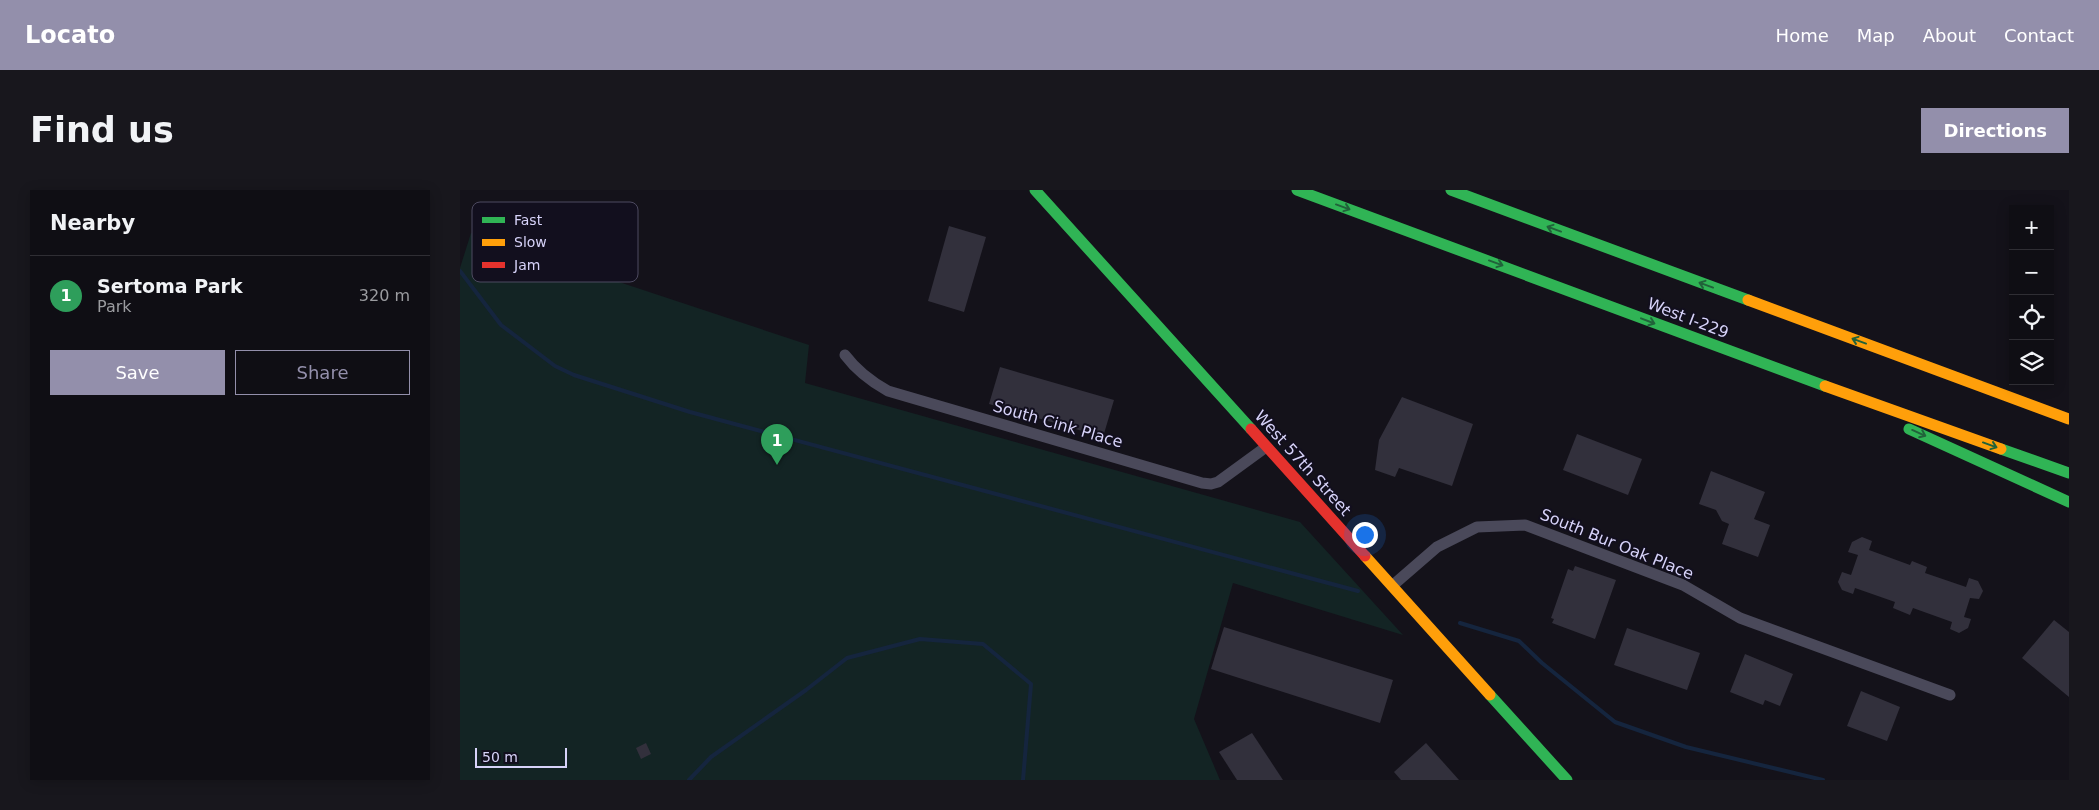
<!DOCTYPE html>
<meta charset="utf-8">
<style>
body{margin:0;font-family:"DejaVu Sans",sans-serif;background:#18171d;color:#f1f3f6}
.controls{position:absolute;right:15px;top:15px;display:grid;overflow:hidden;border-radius:0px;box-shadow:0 2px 12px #0003}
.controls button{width:45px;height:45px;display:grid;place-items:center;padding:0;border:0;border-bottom:1px solid #2f2e34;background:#0f0e14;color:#f1f3f6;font:25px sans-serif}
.scale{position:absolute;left:15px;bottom:12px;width:92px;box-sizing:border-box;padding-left:5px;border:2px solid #d7d3f9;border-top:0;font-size:14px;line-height:18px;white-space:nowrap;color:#d7d3f9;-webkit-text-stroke:4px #120f1e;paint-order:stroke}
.you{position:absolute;left:904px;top:344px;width:18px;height:18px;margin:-12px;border:4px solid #fff;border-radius:50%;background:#1a73e8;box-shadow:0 0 0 8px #1a73e833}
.badge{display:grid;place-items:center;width:32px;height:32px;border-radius:50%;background:#938fab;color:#fff;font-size:16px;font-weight:700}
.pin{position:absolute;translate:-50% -41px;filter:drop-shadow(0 1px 2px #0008)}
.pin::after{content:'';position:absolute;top:26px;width:18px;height:15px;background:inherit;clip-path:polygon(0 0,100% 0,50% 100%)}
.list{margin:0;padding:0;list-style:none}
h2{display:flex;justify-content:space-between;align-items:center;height:65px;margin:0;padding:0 20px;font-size:21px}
h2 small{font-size:16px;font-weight:400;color:#9b9ca0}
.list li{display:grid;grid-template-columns:32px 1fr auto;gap:15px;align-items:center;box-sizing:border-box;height:80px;padding:0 20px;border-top:1px solid #2f2e34}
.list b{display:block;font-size:19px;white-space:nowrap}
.list p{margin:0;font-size:16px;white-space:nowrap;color:#9b9ca0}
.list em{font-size:16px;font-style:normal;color:#9b9ca0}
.actions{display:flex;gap:10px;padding:15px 20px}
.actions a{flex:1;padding:11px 0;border:1px solid #938fab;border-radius:0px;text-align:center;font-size:18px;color:#938fab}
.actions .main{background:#938fab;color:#fff}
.icon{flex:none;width:28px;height:28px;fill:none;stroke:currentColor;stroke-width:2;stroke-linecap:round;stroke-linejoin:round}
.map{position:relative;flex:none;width:1609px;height:590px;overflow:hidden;border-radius:0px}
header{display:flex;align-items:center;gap:30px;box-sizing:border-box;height:70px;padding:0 25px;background:#938fab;color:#fff}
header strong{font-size:24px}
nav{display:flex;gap:28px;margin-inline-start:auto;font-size:18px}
.intro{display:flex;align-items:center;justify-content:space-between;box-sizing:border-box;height:120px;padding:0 30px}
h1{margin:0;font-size:35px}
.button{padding:12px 22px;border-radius:0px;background:#938fab;color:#fff;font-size:18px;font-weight:700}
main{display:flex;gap:30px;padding:0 30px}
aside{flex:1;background:#0f0e14;border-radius:0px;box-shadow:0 2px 12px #0003}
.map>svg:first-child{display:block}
.green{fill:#132424}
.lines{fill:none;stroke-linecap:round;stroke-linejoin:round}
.stream{stroke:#15253e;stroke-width:4}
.building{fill:#32303c}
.street{stroke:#4a495a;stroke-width:11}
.fast{stroke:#30b455;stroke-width:11}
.slow{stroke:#ff9f0a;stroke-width:11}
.jam{stroke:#e5322d;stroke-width:11}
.oneway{stroke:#21623a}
.labels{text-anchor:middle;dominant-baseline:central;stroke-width:4;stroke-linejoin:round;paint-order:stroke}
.street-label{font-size:16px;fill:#d7d3f9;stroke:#120f1e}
.key{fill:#120f1e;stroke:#4d4a60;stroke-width:1}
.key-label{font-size:14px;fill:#d7d3f9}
</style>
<header>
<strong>Locato</strong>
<nav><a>Home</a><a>Map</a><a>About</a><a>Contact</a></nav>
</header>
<div class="intro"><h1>Find us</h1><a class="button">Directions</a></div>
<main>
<aside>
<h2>Nearby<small></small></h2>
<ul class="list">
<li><span class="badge" style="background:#2e9e5b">1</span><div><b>Sertoma Park</b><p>Park</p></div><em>320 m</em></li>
</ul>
<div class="actions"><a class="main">Save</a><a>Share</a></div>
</aside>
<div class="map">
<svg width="1609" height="590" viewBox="0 0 1609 590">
<rect width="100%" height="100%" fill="#14121a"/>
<polygon class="green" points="11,43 349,155 345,193 840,332 943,445 773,393 734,529 760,590 0,590 0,78"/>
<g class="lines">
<g class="stream">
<polyline points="0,81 41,135 95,176 114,185 230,222 898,401"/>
<polyline points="1000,433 1059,451 1082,473 1155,532 1226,557 1363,590"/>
<polyline points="229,590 251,567 346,500 387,468 460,449 523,454 571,494 563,590"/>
</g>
</g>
<g class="building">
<polygon points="489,36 526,47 504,122 468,111"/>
<polygon points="540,177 654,210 643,247 529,214"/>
<polygon points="942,207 1013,234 992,296 939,278 935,287 915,280 919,250"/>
<polygon points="1117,244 1182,269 1168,305 1103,280"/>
<polygon points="1251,281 1305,302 1294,329 1310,335 1298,367 1262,354 1269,334 1262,331 1256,320 1239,314"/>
<polygon points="1402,347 1412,351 1409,360 1450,375 1452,371 1467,377 1465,383 1506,397 1509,388 1518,391 1523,401 1519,409 1510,408 1504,427 1511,429 1508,438 1499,443 1490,439 1492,432 1453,418 1450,425 1433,418 1435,412 1395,398 1393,404 1382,400 1378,392 1382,382 1391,385 1398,365 1388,362 1392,352"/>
<polygon points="1115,376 1156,390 1135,449 1092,433 1094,429 1091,428 1108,379 1113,381"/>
<polygon points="1594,430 1609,442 1609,507 1562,468"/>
<polygon points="764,437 933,490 920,533 751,479"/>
<polygon points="1167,438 1240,463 1227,500 1154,475"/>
<polygon points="1285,464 1333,484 1320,516 1305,510 1303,515 1270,502"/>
<polygon points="1401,501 1440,517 1427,551 1387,536"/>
<polygon points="792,543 823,590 777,590 759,562"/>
<polygon points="186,553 191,564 181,569 176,558"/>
<polygon points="966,553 999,590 941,590 934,582"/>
</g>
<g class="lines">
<g class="street">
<path d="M385,165c12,16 25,26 43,36l314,92 9,1 7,-2 48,-35"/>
<polyline points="932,396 977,357 1017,337 1065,335 1223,395 1280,428 1490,505"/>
</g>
<g class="fast">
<polyline points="575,0 791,239"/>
<polyline points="837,0 1365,196"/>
<polyline points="991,0 1288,110"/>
<polyline points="1449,239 1609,312"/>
<polyline points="1541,259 1609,283"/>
<polyline points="1030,505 1107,590"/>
</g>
<g class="slow">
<polyline points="1288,110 1609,229"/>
<polyline points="1365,196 1541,259"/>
<polyline points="905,366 1030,505"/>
</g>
<polyline class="jam" points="791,239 905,366"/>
</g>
<defs><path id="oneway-shaft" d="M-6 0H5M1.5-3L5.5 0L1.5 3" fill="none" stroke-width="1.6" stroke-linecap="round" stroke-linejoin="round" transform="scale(1.25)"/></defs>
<g class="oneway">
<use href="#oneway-shaft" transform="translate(883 17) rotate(20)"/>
<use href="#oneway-shaft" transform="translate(1094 39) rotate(-160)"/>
<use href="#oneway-shaft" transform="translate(1036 73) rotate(20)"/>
<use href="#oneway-shaft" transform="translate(1246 95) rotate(-160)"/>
<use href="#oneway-shaft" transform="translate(1188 131) rotate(21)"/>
<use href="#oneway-shaft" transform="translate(1399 151) rotate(-160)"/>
<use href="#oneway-shaft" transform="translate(1459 243) rotate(24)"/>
<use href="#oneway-shaft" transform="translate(1530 255) rotate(20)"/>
</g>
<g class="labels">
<g class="street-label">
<text transform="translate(1228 128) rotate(21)">West I-229</text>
<text transform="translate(598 234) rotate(16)">South Cink Place</text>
<text transform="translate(843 273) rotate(48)">West 57th Street</text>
<text transform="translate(1157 354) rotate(22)">South Bur Oak Place</text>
</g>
</g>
<rect x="12" y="12" width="166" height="80" rx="8" class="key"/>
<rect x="22" y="27" width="23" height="6" fill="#30b455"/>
<rect x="22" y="49" width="23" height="7" fill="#ff9f0a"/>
<rect x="22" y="72" width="23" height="6" fill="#e5322d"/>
<g class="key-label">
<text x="54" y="35">Fast</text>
<text x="54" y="57">Slow</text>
<text x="54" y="80">Jam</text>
</g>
</svg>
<div class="controls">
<button>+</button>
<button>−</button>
<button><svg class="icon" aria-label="locate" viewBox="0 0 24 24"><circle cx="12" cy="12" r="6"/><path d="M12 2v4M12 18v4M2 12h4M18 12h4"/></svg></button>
<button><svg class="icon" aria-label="layers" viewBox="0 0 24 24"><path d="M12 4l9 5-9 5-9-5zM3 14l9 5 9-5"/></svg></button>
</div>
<div class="scale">50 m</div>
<div class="you"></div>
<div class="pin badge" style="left:317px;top:275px;background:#2e9e5b">1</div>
</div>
</main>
